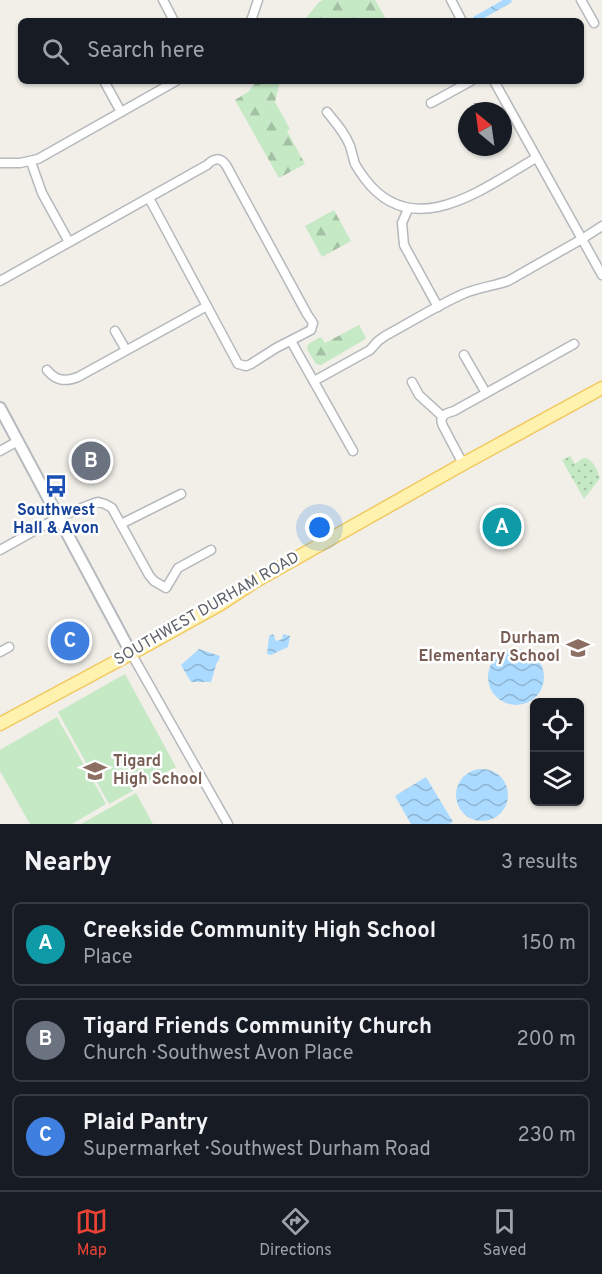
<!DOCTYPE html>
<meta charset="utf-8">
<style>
body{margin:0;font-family:Overpass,sans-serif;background:#20242c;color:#f1f3f6}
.controls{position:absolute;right:18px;bottom:18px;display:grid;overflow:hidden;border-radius:9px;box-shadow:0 2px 4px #0004}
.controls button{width:54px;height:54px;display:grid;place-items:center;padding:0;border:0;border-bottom:2px solid #363941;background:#171b24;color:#f1f3f6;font:30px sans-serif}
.compass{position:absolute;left:458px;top:102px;width:54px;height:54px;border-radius:50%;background:#171b24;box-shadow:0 2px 4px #0004;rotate:331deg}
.you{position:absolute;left:320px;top:528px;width:21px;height:21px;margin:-15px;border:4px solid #fff;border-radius:50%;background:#1a73e8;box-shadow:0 0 0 9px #1a73e833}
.badge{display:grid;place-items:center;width:39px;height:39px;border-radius:50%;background:#ea4335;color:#fff;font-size:20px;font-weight:700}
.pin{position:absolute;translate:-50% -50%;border:3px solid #fff;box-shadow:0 2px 6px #0006}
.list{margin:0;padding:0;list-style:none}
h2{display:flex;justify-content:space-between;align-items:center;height:78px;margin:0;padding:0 24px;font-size:26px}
h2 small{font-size:20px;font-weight:400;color:#9ea1a6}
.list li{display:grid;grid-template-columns:39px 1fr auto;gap:18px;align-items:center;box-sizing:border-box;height:84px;margin:0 12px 12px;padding:0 12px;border:2px solid #363941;border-radius:9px}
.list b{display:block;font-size:22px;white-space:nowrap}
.list p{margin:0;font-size:20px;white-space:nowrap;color:#9ea1a6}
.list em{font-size:20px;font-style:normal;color:#9ea1a6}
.icon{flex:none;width:33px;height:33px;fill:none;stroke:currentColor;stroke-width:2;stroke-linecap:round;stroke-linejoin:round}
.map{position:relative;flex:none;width:602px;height:824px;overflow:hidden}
.search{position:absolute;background:#171b24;box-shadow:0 2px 4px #0004;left:18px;right:18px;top:18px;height:66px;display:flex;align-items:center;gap:15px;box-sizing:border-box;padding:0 21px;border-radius:9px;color:#9ea1a6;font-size:22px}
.sheet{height:366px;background:#171b24}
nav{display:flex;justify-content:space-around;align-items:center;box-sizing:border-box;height:84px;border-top:2px solid #363941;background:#171b24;font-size:16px;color:#9ea1a6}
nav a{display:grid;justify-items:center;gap:3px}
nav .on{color:#ea4335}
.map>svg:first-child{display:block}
.grass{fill:url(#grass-dots)}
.forest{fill:url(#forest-firs)}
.pitch{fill:#c5e8c5}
.water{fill:url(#water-waves)}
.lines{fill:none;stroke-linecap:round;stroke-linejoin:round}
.minor-casing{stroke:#b5b8bc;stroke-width:11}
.secondary-casing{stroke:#b6babf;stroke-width:14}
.primary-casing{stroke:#f2c960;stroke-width:15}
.minor{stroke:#fff;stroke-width:8}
.secondary{stroke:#fff;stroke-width:10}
.primary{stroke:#fff2af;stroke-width:12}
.labels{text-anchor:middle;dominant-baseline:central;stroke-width:5;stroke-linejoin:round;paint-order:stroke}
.transit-label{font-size:16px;font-weight:bold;fill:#164399;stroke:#fff}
.street-label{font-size:16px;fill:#5f6368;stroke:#fff}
.education-label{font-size:16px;font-weight:bold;fill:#785e54;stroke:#fff;text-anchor:end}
</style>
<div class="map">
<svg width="602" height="824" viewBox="0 0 602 824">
<defs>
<pattern id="grass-dots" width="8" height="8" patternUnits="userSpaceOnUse" patternTransform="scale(1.5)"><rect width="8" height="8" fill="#c5e8c5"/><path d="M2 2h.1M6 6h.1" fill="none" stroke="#a3c0a4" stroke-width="1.8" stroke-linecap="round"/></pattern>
<pattern id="forest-firs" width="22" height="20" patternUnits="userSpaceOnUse" patternTransform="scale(1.5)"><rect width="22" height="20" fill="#c5e8c5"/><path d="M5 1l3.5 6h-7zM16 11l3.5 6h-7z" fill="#a3c0a4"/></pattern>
<pattern id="water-waves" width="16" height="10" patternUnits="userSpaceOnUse" patternTransform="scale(1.5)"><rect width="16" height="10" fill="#aadaff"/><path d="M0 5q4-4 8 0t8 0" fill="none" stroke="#8eb4d2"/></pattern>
</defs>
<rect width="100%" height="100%" fill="#f1efe8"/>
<path class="grass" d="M570,456l5,8c3,-2 6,-5 9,-6 9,0 14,14 16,20l-16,21 -22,-39z"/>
<g class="forest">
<polygon points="323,0 375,0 387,21 304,21 318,3"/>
<polygon points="257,81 280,81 275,102 290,129 287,131 305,164 279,178 235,100 248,92"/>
<polygon points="334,210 351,241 322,257 305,226"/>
<polygon points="359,325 366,338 364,340 321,365 316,364 307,349 308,344 321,337 325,343"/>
</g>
<g class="pitch">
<polygon points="125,674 176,767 109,804 58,712"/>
<polygon points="57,717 106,804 72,824 30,824 0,771 0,750"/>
<polygon points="136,793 153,824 81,824"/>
</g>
<g class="water">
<polygon points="503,0 511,0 512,2 479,21 475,21 473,17"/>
<polygon points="273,634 276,641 282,639 283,634 290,636 288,647 271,655 267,654 269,636"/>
<circle cx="516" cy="677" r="28"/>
<polygon points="199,649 220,656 218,662 217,662 211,682 191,682 181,665"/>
<circle cx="482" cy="795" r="26"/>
<polygon points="426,777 453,822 449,824 411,824 395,796"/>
</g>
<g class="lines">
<g class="minor-casing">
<g id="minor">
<polyline points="163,0 174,21"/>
<polyline points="451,0 462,21"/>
<polyline points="581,0 594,23"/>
<polyline points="251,21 258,0"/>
<polyline points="104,81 121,112"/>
<polyline points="494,81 602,275"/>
<polyline points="431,103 471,81"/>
<path d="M327,112c9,11 18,21 23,34 2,6 3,12 5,18 3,5 7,11 10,15 49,65 120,8 171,-21"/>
<polyline points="31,162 42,193 69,242"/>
<polyline points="0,163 20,163 38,159 176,81"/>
<polyline points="408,209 402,223 404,245 438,307"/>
<path d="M0,281l207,-116c7,-7 13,-8 19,0l81,149 6,9 -2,7 -35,18 -25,16 -5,2 -8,-2 -89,-166"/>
<polyline points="115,331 126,350"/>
<polyline points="291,341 353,451"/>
<polyline points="464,355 486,393"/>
<path d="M47,370c9,11 18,12 31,7l129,-71"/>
<path d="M314,381l56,-31 8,-9 7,-5c26,-14 51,-30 78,-42 14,-6 30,-8 45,-13l74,-42 20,-13"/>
<polyline points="412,382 419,395 442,416"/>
<polyline points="0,451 18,441"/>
<path d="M463,464l-20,-38c-5,-10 3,-13 11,-15l120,-67"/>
<polyline points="121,524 181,494"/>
<polyline points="0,550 59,517 89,505 98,502 105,504 112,508 149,575 154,581 166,588 178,568 211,550"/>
<polyline points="0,652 9,647"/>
<polyline points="131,653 228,824"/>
</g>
</g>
<g class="secondary-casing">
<polyline id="secondary" points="0,408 131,653"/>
</g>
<g class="primary-casing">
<polyline id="primary" points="0,724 147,645 219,605 254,582 463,464 602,388"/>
</g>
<use href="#minor" class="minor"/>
<use href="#secondary" class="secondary"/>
<use href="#primary" class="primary"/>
</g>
<defs>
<g id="bus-bare" transform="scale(1.8)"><path d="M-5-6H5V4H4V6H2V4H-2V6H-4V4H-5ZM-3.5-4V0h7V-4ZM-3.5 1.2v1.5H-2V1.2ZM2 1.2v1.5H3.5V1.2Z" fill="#1a4fb4" stroke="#fff" stroke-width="2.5" paint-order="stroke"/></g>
<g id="school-bare" transform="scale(1.8)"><path d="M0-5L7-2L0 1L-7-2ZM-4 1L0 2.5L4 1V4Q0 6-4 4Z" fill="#8d6e63" stroke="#fff" stroke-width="2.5" paint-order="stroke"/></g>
</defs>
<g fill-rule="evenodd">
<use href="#bus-bare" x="56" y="486"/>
<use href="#school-bare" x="578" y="648"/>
<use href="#school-bare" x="95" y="771"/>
</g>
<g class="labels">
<g class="transit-label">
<text x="56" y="511">Southwest<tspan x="56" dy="18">Hall &amp; Avon</tspan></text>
</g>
<g class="street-label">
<text transform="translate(207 609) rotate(-30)">SOUTHWEST DURHAM ROAD</text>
</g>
<g class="education-label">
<text x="560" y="639">Durham<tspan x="560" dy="18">Elementary School</tspan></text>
<text x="113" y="762" text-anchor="start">Tigard<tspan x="113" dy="18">High School</tspan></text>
</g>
</g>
</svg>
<div class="controls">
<button><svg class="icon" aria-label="locate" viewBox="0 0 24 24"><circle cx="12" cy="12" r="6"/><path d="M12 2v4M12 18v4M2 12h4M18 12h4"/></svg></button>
<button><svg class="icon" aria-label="layers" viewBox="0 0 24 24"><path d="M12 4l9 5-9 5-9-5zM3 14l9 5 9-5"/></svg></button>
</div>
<svg class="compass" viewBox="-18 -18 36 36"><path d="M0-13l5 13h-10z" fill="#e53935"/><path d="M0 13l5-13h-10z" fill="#9ea1a6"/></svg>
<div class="you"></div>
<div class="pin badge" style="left:502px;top:527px;background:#0f9aa8">A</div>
<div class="pin badge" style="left:91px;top:461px;background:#6b7280">B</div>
<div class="pin badge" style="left:70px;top:641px;background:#3f7fe0">C</div>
<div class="search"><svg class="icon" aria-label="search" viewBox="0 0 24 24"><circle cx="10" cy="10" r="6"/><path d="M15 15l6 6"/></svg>Search here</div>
</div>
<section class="sheet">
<h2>Nearby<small>3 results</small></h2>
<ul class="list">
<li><span class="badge" style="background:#0f9aa8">A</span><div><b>Creekside Community High School</b><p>Place</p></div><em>150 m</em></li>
<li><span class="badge" style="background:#6b7280">B</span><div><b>Tigard Friends Community Church</b><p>Church · Southwest Avon Place</p></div><em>200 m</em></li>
<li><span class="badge" style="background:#3f7fe0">C</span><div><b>Plaid Pantry</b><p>Supermarket · Southwest Durham Road</p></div><em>230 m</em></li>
</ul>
</section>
<nav>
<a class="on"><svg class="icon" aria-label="map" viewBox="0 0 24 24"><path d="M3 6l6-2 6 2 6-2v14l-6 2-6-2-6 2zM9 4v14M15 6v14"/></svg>Map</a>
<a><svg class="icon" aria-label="directions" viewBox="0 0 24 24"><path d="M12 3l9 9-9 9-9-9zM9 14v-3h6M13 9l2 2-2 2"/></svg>Directions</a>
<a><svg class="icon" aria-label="saved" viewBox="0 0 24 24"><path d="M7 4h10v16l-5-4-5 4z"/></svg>Saved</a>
</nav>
